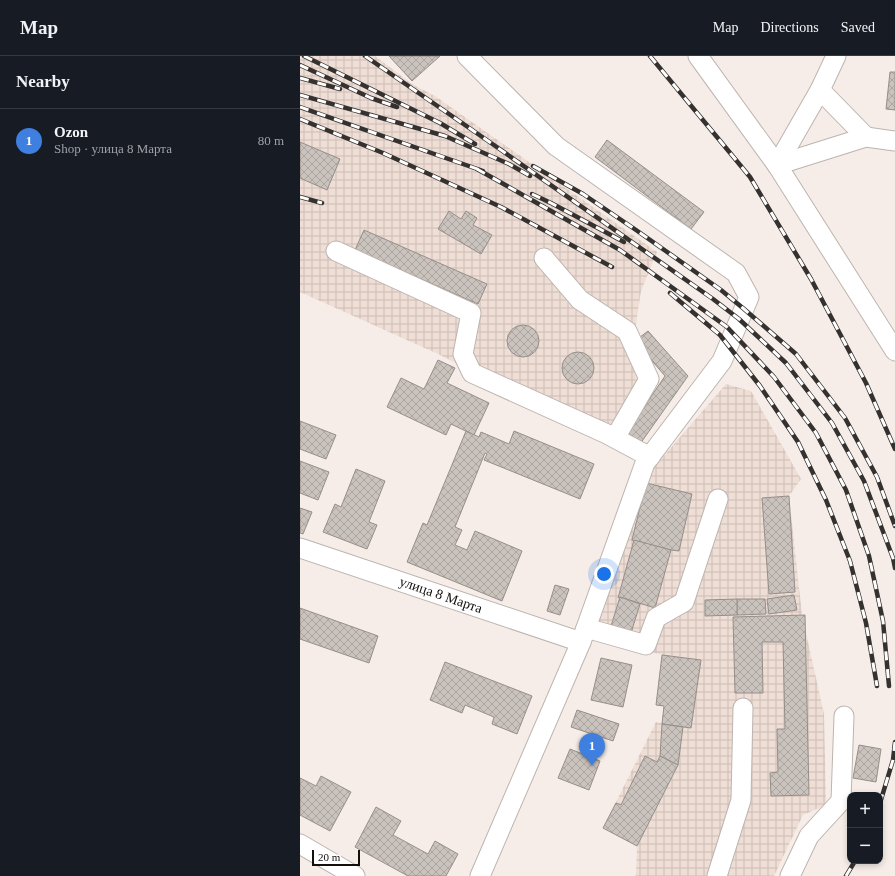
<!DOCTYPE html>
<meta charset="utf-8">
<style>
body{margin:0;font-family:"Times New Roman",serif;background:#20242c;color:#f1f3f6}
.controls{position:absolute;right:12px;bottom:12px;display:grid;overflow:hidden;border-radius:8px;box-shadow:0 2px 6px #0003}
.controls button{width:36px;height:36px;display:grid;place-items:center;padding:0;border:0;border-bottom:1px solid #363941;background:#171b24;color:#f1f3f6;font:20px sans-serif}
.scale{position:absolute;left:12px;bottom:10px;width:48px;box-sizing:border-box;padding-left:4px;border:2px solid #120f0d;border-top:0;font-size:11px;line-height:14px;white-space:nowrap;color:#120f0d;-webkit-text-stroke:3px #fff;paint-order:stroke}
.you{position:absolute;left:304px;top:518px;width:14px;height:14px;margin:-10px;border:3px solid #fff;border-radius:50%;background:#1a73e8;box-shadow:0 0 0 6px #1a73e833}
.badge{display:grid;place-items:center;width:26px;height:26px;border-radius:50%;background:#3d8588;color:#fff;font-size:13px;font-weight:700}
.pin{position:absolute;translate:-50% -33px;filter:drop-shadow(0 1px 2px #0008)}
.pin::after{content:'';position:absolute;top:21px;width:14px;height:12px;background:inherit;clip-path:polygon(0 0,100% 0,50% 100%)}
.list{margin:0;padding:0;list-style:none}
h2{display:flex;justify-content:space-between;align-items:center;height:52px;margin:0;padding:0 16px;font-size:17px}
h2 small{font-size:13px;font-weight:400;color:#9ea1a6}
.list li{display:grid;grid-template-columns:26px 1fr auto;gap:12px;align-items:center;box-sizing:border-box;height:64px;padding:0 16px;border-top:1px solid #363941}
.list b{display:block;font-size:15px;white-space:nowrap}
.list p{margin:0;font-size:13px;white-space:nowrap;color:#9ea1a6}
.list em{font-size:13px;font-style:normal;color:#9ea1a6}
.map{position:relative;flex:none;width:595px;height:820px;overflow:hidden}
header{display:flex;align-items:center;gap:24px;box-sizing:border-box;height:56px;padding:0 20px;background:#171b24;border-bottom:1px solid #363941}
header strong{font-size:19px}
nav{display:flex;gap:22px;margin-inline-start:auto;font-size:14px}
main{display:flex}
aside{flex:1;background:#171b24}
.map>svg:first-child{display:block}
.industrial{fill:url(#industrial-grid)}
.building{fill:url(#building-cross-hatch);stroke:#968e8a}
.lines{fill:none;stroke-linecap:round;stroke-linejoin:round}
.minor-casing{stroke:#bdb4b0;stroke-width:21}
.minor{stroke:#fff;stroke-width:19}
.rail-casing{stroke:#35312f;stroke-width:4.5}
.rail{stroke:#fff;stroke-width:3;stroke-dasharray:9;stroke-linecap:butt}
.labels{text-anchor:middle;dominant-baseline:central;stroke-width:3;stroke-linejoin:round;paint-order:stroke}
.street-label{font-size:14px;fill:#120f0d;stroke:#fff}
</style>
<header>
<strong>Map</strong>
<nav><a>Map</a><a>Directions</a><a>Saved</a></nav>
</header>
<main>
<aside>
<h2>Nearby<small></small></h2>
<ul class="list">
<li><span class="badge" style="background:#3f7fe0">1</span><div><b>Ozon</b><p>Shop · улица 8 Марта</p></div><em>80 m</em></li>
</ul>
</aside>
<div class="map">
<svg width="595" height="820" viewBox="0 0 595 820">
<defs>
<pattern id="industrial-grid" width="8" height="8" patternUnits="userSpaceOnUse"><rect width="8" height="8" fill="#efded5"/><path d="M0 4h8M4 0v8" fill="none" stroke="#ccbdb6"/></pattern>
<pattern id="building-cross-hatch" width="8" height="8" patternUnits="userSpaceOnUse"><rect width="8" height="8" fill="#cac2bd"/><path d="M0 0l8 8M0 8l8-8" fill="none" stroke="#aca6a1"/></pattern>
</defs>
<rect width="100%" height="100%" fill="#f6ede8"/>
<g class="industrial">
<polygon points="0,0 75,0 112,28 135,40 357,196 341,235 334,281 337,328 307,384 138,298 0,236"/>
<polygon points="426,328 451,335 501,423 489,440 502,559 524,658 526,749 503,759 474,820 335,820 336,818 337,790 303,772 356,666 362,667 364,650 356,649 362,599 291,578 342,425"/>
</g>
<g class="building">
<polygon points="89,0 140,0 112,25"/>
<polygon points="590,16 595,16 595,54 586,53"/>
<polygon points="307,84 404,156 391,173 295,101"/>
<polygon points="0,86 40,103 27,134 0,122"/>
<polygon points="149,155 161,163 166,155 177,162 173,169 192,179 181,198 138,173"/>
<polygon points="64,174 187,228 178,248 55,194"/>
<circle cx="223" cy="285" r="16"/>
<polygon points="348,275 388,320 340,388 326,378 365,320 335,285"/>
<circle cx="278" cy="312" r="16"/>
<polygon points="138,304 155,312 147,327 189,347 174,379 151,368 146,379 87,351 101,322 124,333"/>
<polygon points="0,365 36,379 26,403 0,393"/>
<polygon points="166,375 179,381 181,376 209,388 214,375 294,408 280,443 184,404 187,398 185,397 155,471 162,474 155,489 167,494 175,475 222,495 202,545 107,506 123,467 127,469"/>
<polygon points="0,405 29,416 18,444 0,437"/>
<polygon points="56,413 85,425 69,466 77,469 67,493 23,476 35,448 41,451"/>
<polygon points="346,427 392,438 379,495 371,494 332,484"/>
<polygon points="489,440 495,536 469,538 462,442"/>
<polygon points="0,452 12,456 3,478 0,477"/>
<polygon points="334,484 371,494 355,552 320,541 318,542"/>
<polygon points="255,529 269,533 260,559 247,555"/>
<polygon points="494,539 497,554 469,558 467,543"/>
<polygon points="320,541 340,548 331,577 311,570"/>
<polygon points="437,543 465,543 466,558 437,559"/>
<polygon points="437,543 437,559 405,560 405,544"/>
<polygon points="0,552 78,580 69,607 0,583"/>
<polygon points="505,559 509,739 471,740 470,717 478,716 477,673 485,673 483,586 462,586 463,637 435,637 433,561"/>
<polygon points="362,599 401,604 391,672 362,668 364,650 356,649"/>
<polygon points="301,602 332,609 323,651 291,644"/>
<polygon points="145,606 232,640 217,678 192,668 194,661 165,649 162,657 130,644"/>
<polygon points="277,654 319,668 313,685 271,671"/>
<polygon points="362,668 383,671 378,709 360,700"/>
<polygon points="559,689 581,693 576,726 553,722"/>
<polygon points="270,693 300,705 289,734 258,722"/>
<polygon points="345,700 357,706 360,700 378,709 337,790 303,772 316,747 321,749"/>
<polygon points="21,720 51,736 30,775 0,759 0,722 16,730"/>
<polygon points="76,751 101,765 93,779 128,798 135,785 158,798 146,820 108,820 55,791"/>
</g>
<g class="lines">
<g class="minor-casing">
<g id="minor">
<polyline points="167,0 256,90 436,217 449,241 422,305 345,407 281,586 180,820"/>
<polyline points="398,0 477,109 595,295"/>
<polyline points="536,0 520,34 566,81"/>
<polyline points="477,109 566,81 595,85"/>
<polyline points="477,109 520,34"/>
<polyline points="36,195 171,257 163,298 172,317 307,378 350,401"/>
<polyline points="244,202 280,244 327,275 349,323 315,382"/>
<polyline points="0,492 281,586"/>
<polyline points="286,572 346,589 356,562 384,546 418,443"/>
<polyline points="0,788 55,820"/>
<polyline points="417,820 441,744 443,652"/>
<polyline points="490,820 509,780 541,745 544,660"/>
</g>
</g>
<use href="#minor" class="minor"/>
<g class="rail-casing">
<g id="rail">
<polyline points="4,0 140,67 175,88"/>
<polyline points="65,0 191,87 413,243 439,263 486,307 532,367 564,425 593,502 595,512"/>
<polyline points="350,0 450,121 511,223 566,327 595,393"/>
<polyline points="0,9 71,42 97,51"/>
<polyline points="0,22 40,33"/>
<polyline points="0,39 145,80 209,108 230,120"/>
<polyline points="0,51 183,115"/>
<polyline points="0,63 83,97 201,151 312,211"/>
<polyline points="233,110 283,138 336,174 421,234 444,253 496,298 545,362 577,421 595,470"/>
<polyline points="177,113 320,194 427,271 474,321 516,377 546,434 569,500 583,565 589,630"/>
<polyline points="232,138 251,147 324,186"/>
<polyline points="0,141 22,147"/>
<polyline points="370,237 420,279 460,330 498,386 526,444 550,505 566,567 577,630"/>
<polyline points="580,747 593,704 595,686"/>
<polyline points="546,820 555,805"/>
</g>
</g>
<use href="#rail" class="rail"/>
</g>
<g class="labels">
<g class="street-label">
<text transform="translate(141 539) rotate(19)">улица 8 Марта</text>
</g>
</g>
</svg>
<div class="controls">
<button>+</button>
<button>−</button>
</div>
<div class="scale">20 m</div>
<div class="you"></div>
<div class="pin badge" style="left:292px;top:710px;background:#3f7fe0">1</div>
</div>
</main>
